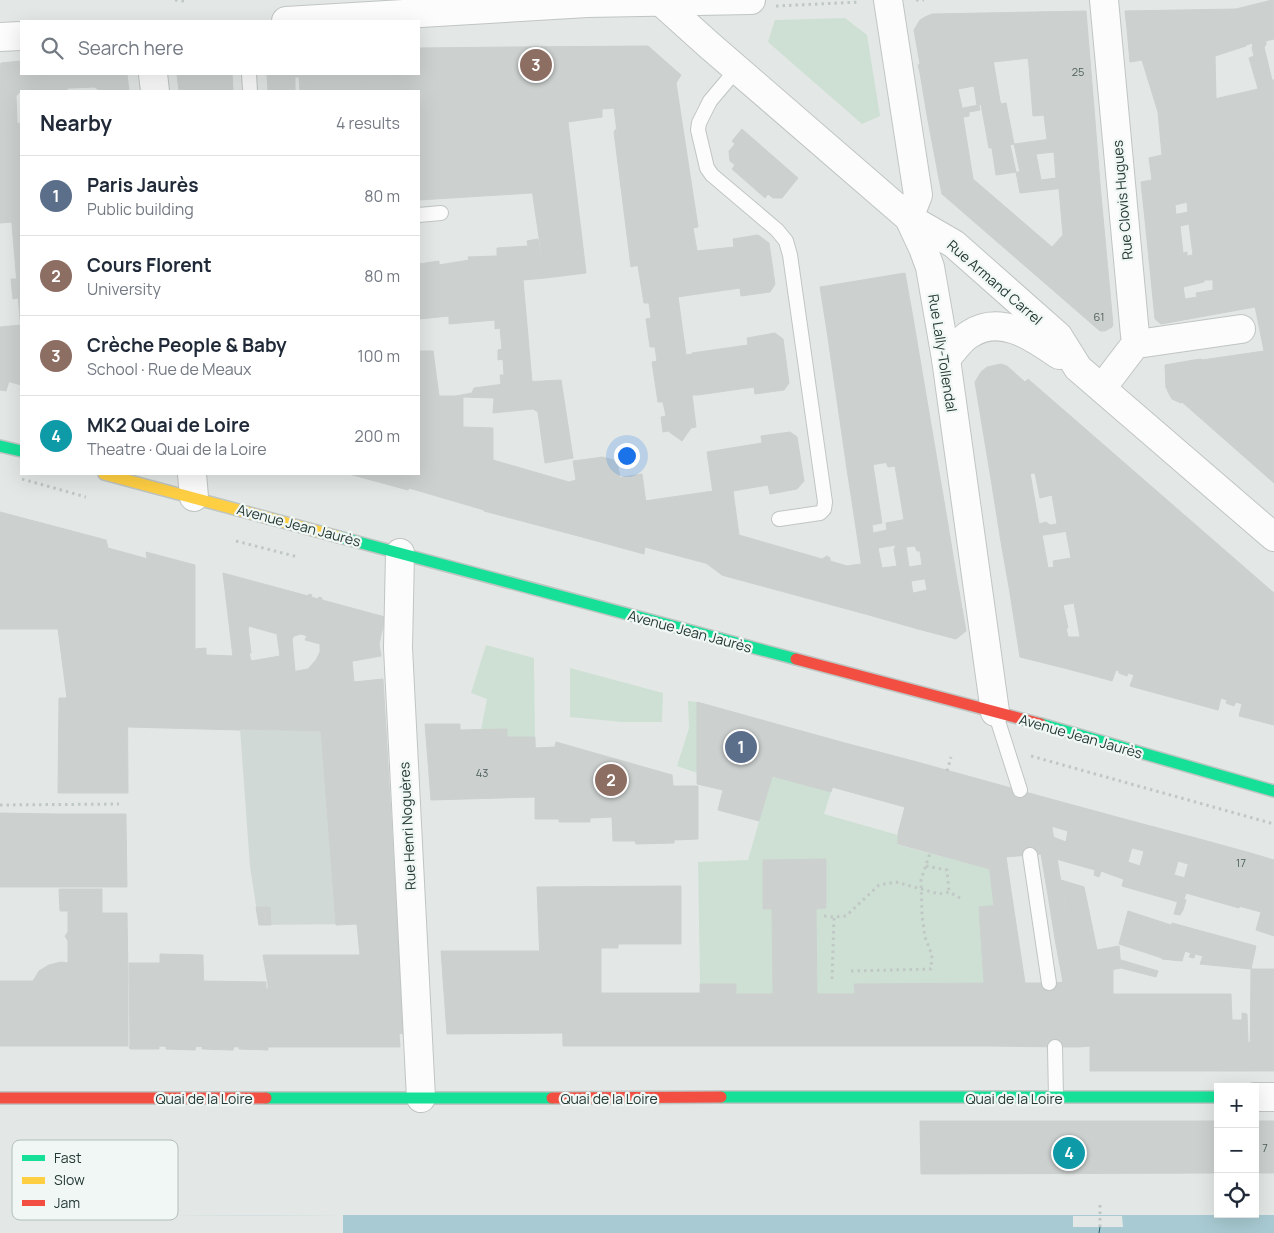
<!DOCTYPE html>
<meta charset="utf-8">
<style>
body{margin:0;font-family:Manrope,sans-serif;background:#f6f6f7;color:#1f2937}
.controls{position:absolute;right:15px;bottom:15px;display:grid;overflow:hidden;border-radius:0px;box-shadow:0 5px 20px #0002}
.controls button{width:45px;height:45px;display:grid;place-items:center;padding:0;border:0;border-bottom:1px solid #e0e1e3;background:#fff;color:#1f2937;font:25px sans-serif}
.you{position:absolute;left:626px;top:455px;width:18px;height:18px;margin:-12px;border:4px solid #fff;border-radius:50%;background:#1a73e8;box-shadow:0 0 0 8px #1a73e833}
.badge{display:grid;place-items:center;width:32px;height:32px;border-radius:50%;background:#d93025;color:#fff;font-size:16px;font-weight:700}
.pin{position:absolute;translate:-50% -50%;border:2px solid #fff;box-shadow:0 1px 5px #0006}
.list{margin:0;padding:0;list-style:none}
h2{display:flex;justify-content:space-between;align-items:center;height:65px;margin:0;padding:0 20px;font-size:21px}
h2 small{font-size:16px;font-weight:400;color:#747a83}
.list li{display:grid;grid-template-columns:32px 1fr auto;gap:15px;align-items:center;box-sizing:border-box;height:80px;padding:0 20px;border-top:1px solid #e0e1e3}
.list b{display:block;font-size:19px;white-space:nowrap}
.list p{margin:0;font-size:16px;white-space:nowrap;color:#747a83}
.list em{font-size:16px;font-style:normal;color:#747a83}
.icon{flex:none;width:28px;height:28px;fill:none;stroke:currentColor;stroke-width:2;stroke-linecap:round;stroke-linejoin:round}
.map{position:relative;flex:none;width:1274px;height:1233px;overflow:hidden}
.search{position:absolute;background:#fff;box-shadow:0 5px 20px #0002;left:20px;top:20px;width:400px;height:55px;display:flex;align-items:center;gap:12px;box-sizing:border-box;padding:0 18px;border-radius:0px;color:#747a83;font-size:19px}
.panel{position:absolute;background:#fff;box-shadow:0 5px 20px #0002;left:20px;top:90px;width:400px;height:385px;border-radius:0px}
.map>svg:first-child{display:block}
.built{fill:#d1d9d6}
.green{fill:#cee0d4}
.water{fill:#a8cad2}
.pier{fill:#e3e8e6}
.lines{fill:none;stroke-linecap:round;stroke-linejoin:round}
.ferry{stroke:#245d6e;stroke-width:1;stroke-dasharray:6 5;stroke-linecap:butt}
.building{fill:#ccd1cf;stroke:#ccd1cf;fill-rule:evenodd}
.lane-casing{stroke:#c0c5c3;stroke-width:16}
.street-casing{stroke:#c0c5c3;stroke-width:30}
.fast-casing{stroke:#bfc5c3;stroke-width:14}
.slow-casing{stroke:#bfc5c3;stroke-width:14}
.jam-casing{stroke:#bfc5c3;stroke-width:14}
.path{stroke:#c0c8c5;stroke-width:3;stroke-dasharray:2.5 4;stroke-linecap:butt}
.lane{stroke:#fbfcfb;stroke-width:14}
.street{stroke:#fbfcfb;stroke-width:28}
.fast{stroke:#16e098;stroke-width:11}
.slow{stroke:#ffcf43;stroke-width:11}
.jam{stroke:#f24e42;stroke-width:11}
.labels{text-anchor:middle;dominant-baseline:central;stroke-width:4.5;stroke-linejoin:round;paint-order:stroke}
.number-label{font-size:11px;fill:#4e605c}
.street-label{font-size:14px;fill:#233934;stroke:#f1f7f4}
.key{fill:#f1f7f4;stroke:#b3beba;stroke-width:1}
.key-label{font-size:14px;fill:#233934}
</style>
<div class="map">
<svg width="1274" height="1233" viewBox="0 0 1274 1233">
<rect width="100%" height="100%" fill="#e3e8e6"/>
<polygon class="built" points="386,727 399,955 360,955 357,924 259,925 250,867 240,729 321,731"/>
<g class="green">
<polygon points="845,18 867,35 880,116 862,124 768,42 775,20"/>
<polygon points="486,645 534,658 535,737 507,737 481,730 487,699 471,693"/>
<polygon points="570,668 663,693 662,722 622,722 570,717"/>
<polygon points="688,701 697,702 697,773 677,766 689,728"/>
<polygon points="772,776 831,792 824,814 898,835 898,845 990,869 994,906 979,907 984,983 855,984 855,994 817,994 816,909 826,908 826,859 763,860 763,909 772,909 773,994 736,994 736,984 700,984 698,862 748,860"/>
</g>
<polygon class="water" points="343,1215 1274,1215 1274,1233 0,1233 0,1217"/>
<g class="pier">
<polygon points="343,1215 343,1233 0,1233 0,1217"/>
<polygon points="1073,1216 1122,1216 1123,1227 1073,1227"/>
</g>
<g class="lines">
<polyline class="ferry" points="1099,1233 1100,1227"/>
</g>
<g class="building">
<polygon points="1272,0 1274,0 1274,39 1266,41 1266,45 1264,47 1272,80 1257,85 1249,58 1254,56 1252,48 1253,43 1246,45 1236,9"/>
<polygon points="1236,9 1246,46 1215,56 1216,99 1158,112 1142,60 1135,28 1127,29 1125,11"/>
<polygon points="1086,11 1096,133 1047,139 1044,115 1033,116 1029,66 1039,66 1039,57 993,62 993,60 920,73 918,65 920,64 914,30 920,20 925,17 932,14"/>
<polygon points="1135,28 1142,60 1130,62 1127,29"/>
<polygon points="648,46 681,75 676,83 698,227 693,228 697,251 734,247 733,239 758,235 769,243 775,284 770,292 741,296 740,288 684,296"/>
<polygon points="648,46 679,261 634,266 614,108 602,109 602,117 568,122 573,164 556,166 560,191 576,189 579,215 563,217 566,241 582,239 586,273 545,278 511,47"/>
<polygon points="511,47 532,193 419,200 419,91 361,91 360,74 419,74 419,48"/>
<polygon points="1039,57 1039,66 1029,66 1028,58"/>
<polygon points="993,60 1000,101 977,105 974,86 958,89 962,108 927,115 920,73"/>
<polygon points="21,61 21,74 127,74 129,91 100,91 95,87 68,88 66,91 49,91 47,90 21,91 16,96 17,123 21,124 21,137 5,139 1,63"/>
<polygon points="0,63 12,222 0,223"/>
<polygon points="177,74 232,74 233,91 179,91"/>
<polygon points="267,74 309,74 310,91 300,91 299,77 295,77 295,91 268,91"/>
<polygon points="309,74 360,74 361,91 310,91"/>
<polygon points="1272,80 1274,80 1274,157 1152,180 1149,158 1162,155 1158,112 1258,89 1257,85"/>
<polygon points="1000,101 1001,104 1006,103 1014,144 1010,145 1016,172 996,175 992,148 989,148 981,104"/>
<polygon points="979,105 980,110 969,112 969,116 963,117 973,179 940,184 927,115"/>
<polygon points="616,129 634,266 631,267 614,132"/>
<polygon points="742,129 798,178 782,198 773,198 768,194 765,198 732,169 735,165 730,161 729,151 735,144 732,141"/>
<path d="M1096,133l4,51 -80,9 -4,-21h4l-6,-28zM1054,152l2,26 -15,2 -5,-26z"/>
<polygon points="21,137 21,247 14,248 5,139"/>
<polygon points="1274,157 1274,196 1188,213 1187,202 1175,205 1176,215 1145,220 1141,182"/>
<polygon points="573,164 576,189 560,191 556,166"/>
<polygon points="973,179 1052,247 1063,235 1059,189 1100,184 1113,325 1112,327 1105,331 1100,331 942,194 940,184"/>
<polygon points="1274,196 1274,304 1238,310 1227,205"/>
<path d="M1227,205l6,63 -82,11 -6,-59zM1189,224l4,31 -6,1v-4l-4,1 -3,-27z"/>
<polygon points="579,215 582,239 566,241 563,217"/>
<polygon points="538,239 545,278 523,280 532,382 505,383 501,385 500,375 504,375 503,359 498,360 498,350 502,349 500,328 495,329 495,320 449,324 449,316 419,319 419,264 439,261 439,265 469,260 468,257 497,256 497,248 528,246 527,241"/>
<polygon points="21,247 21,330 14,248"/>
<polygon points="679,261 684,296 678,297 686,355 692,354 698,395 692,395 696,427 691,428 682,441 668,431 663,432 661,417 666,416 663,402 658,402 652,362 657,361 655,347 650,347 646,319 651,318 649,303 644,303 638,266"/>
<path d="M1233,268l5,42 -77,14 -6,-5 -4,-40zM1204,280h9v10l-17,3 1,4 -12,2 -2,-12 21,-5z"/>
<polygon points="905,273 913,318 827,331 820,287"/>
<polygon points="11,279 17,279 18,298 13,299"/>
<polygon points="1274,304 1274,422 1202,360 1264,351 1255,306"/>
<polygon points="913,318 936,454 847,469 827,331"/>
<polygon points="21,325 21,385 0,379 0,327"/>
<polygon points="775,333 783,339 789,383 784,390 755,394 754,387 698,395 692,353 748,345 747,338"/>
<polygon points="419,351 433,351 439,396 419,396"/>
<polygon points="1201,359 1274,422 1274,483 1182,402 1184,400 1171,388 1174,385 1174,374 1176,371 1187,369 1194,360"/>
<polygon points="1194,360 1187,369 1176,371 1174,374 1174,385 1171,388 1184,400 1182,402 1166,388 1165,365"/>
<polygon points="1001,364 1007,366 1025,382 1028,379 1197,526 1101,635 1070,468 991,479 975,382 981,372 987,367"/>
<polygon points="0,379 9,381 6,391 0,390"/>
<polygon points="561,380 573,458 545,463 538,412 533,409 493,413 494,398 505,383"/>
<polygon points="504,384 494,398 463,397 463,427 493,428 493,439 481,439 481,435 467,435 468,449 493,450 493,479 486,504 410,483 410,474 419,474 419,396 456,396 472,393 474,388"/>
<polygon points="1167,390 1182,402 1181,403 1172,399"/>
<polygon points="790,432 797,437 804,481 797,489 770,494 768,485 733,491 739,535 822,559 827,556 830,558 830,561 847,566 861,564 869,615 725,576 707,452 762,443 761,436"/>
<polygon points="467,435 481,435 481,439 493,439 493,450 468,449"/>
<polygon points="936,454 946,513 904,520 895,466 888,467 886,462"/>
<polygon points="602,457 617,461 620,478 623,477 625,499 630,500 626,512 619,510 620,507 617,503 608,501 606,507 593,503 596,458"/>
<polygon points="596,458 593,503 606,507 608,501 617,503 620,507 619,510 626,512 630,500 625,499 623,477 642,474 648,518 644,554 582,537 584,531 573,461"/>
<polygon points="493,460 569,482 576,480 584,531 582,537 484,511 493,479"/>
<polygon points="873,465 882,523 856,528 847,469"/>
<polygon points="1070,468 1081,529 1001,542 991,479 1030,473 1039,524 1046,522 1050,525 1057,524 1052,495 1040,498 1035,473"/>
<polygon points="349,474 410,474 410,483 408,490"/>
<polygon points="410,483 486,504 484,510 409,488"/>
<polygon points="713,491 724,568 645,547 648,518 645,501"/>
<polygon points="0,512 106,540 108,548 148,559 157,614 127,621 128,793 58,793 59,698 67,698 58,629 0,629"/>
<polygon points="946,513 956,574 911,581 909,567 922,565 920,551 917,551 915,546 906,547 902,520"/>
<path d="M902,520l7,47 9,62 -49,-14 -13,-87 16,-3 1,8 14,-3 -1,-7zM896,545l-2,5 3,16 -15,2 -4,-20z"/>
<polygon points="1197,526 1274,593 1274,725 1239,716 1242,704 1236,702 1234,706 1226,703 1227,700 1221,698 1218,710 1130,686 1134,675 1128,673 1127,676 1119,673 1119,671 1116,670 1112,681 1109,680 1101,635"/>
<polygon points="1081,529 1089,574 1009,587 1001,542 1042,535 1048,568 1054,567 1053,561 1071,558 1066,531"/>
<polygon points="146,552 195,565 195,649 206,648 206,655 233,656 240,730 128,727 127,621 157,614"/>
<polygon points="706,563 724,568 725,576 722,575"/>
<path d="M223,573l74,20 -7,24 5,54 -59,11zM249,626l28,8 3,22 -29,5 -2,-8h2l-3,-24z"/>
<polygon points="956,574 966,631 956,639 918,629 913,593 927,590 925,579"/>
<path d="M1089,574l12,61 8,45 -45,-12 -15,-88zM1074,603l6,34h-12l-2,-9h2l-5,-23z"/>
<polygon points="1049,580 1064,668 1020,657 1009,587"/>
<polygon points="297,593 308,596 309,594 312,595 311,597 318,599 319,597 322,598 322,600 385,617 379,644 381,656 308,669 316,660 320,652 320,644 305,640 307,636 301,634 294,636 292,639 290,617"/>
<polygon points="352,661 354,682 383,679 399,955 360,955 357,924 336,925 321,731 240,729 236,682"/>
<polygon points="697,702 787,727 759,821 718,810 723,790 697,784"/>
<polygon points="425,724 460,724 460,730 507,729 507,737 535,737 536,797 431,800"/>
<polygon points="787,727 845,743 831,792 772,776"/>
<polygon points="556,742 672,775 673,786 698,786 698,839 674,840 674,843 636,844 635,841 613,841 612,817 590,818 590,822 559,822 559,819 535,819 535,748 555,747"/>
<polygon points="845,743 917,762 905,807 832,787"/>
<polygon points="917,762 975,778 987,838 986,839 990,869 898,844 898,833"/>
<polygon points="975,778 1047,798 1064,900 1049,901 1041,854 1006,857 1013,904 994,906 986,839 987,838"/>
<polygon points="1047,798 1139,823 1123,879 1101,871 1099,877 1094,875 1095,870 1056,859 1053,837 1066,842 1068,831 1051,826"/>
<polygon points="0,813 56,814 56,820 0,820"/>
<polygon points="56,814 126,814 126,821 56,820"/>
<polygon points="0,820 56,820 55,852 0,852"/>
<polygon points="56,820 126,821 127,887 0,887 0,852 55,852"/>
<polygon points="1139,823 1196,838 1188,864 1178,861 1174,875 1185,878 1178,902 1122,886 1128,862 1140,866 1144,851 1132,848"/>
<polygon points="1196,838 1254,854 1239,908 1186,893 1184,899 1186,900 1183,910 1180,915 1174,914"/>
<polygon points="1254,854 1274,860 1274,936 1256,930 1261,912 1239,906"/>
<polygon points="826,859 826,908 816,909 817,994 855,994 854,984 984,983 988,1046 701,1046 700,984 736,984 736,994 773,994 772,909 763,909 763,860"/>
<polygon points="1061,880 1084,887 1097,950 1119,946 1121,968 1080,976"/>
<polygon points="681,886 681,944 618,944 618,948 601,948 601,993 701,993 701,1046 563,1046 562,986 541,985 537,887"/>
<polygon points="59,889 102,889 102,913 127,913 128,980 33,981 39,971 49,965 61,962 68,963 68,941 65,936 68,932 68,911 60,911"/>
<polygon points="1064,900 1072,938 1055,939 1049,901"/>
<polygon points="1013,904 1025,983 1056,983 1063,1047 988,1046 979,907"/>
<polygon points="256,907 270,907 271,925 259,925"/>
<polygon points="1128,911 1171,925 1162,958 1119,944"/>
<polygon points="1172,923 1256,946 1251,969 1200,964 1203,956 1195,954 1194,958 1189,957 1191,953 1185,951 1182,961 1162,959"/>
<polygon points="1072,938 1080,976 1079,976 1079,1047 1063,1047 1056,983 1063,982 1055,939"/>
<polygon points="441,951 539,951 541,985 562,986 563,1033 447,1034"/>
<polygon points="160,954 203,955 203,961 160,961"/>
<polygon points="263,955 399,955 404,1034 399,1033 400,1047 268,1047 268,984"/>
<polygon points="1121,960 1158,971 1156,977 1121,968"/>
<polygon points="160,961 203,961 204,991 215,991 216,986 266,986 266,989 268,989 268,1047 130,1046 129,963 160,963"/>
<polygon points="1113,969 1113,994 1231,994 1232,1020 1242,1020 1242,1013 1247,1014 1248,1042 1250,1043 1250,1071 1090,1071 1090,1046 1079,1047 1079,976"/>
<polygon points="1251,969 1274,969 1274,1071 1250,1071"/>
<polygon points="128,980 128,1046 0,1046 0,987 33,988 33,981"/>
<polygon points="0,981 33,981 33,988 0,987"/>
<polygon points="204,981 266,982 266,986 216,986 215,991 204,991"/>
<polygon points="129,1046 159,1046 159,1049 130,1049"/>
<polygon points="166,1046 196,1047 195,1050 166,1049"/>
<polygon points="202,1046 234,1047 233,1050 202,1049"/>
<polygon points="239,1047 268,1047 268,1050 239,1049"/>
<polygon points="920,1121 1218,1121 1218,1173 921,1174"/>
<rect x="1255" y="1121" width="19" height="52"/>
</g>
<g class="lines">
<g class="lane-casing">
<g id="lane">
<polyline points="737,69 710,101 699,123 698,130 707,168 712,175 777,230 786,241 790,255 825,502 824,509 820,513 779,519"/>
<polyline points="249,74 250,91"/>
<polyline points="419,215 441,213"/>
<polyline points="995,712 1020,790"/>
<polyline points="1030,855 1049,983"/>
<polyline points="1055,1047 1056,1097"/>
</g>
</g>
<g class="street-casing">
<g id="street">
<polyline points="659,0 709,45 909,218 954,244 1058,336 1078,368 1274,537"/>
<polyline points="888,0 918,195 909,218 923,248 930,267 946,359 995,712"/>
<polyline points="286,21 587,3 751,0"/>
<polyline points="0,37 21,36"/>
<polyline points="153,74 155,91"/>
<polyline points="1137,342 1144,343 1241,329"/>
<path d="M946,359c7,-8 15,-20 24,-25 31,-20 63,3 89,21"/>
<polyline points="1102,388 1137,342 1135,335 1104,0"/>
<polyline points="192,474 194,497"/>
<polyline points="400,553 398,648 421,1098"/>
<polyline points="1255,1097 1274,1097"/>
</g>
</g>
<g class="fast-casing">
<g id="fast">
<polyline points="0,446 21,451"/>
<polyline points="339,537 796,659"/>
<polyline points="1041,724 1274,791"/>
<polyline points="721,1097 1218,1097"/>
<polyline points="266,1098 552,1098"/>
</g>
</g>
<g class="slow-casing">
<polyline id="slow" points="104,474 339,537"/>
</g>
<g class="jam-casing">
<g id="jam">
<polyline points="796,659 1041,724"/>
<polyline points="0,1098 266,1098"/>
<polyline points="552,1098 721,1097"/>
</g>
</g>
<g class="path">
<polyline points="175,0 185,1"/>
<polyline points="916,0 924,0"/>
<polyline points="776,6 860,2"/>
<polyline points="22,479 86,497"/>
<polyline points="236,541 298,557"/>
<polyline points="1031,756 1274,824"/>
<polyline points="947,771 951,757"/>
<polyline points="0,805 119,804"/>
<polyline points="926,866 947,870 949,892"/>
<polyline points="824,916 834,917"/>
<polyline points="851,971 931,969 932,955 925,937 922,916 921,880 930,853"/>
<polyline points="832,979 834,917 846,916 879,885 896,882 939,894 949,892 962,899"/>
<polyline points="1100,1227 1100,1204"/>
</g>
<use href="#lane" class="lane"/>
<use href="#street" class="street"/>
<use href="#fast" class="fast"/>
<use href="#slow" class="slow"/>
<use href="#jam" class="jam"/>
</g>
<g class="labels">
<g class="number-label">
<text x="1078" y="71">25</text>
<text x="1099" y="316">61</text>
<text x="482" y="772">43</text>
<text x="1241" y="862">17</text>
<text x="1265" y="1147">7</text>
</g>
<g class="street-label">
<text transform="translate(1122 200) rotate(-95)">Rue Clovis Hugues</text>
<text transform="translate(995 282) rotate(41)">Rue Armand Carrel</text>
<text transform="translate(943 353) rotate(81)">Rue Lally-Tollendal</text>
<text transform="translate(299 525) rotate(15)">Avenue Jean Jaurès</text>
<text transform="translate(690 631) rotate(15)">Avenue Jean Jaurès</text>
<text transform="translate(1081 736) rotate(16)">Avenue Jean Jaurès</text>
<text transform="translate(407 826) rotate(-93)">Rue Henri Noguères</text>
<text x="204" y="1098">Quai de la Loire</text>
<text x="609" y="1098">Quai de la Loire</text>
<text x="1014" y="1098">Quai de la Loire</text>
</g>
</g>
<rect x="12" y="1140" width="166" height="80" rx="8" class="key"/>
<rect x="22" y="1155" width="23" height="6" fill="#16e098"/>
<rect x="22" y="1177" width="23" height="7" fill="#ffcf43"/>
<rect x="22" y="1200" width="23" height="6" fill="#f24e42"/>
<g class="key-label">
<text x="54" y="1163">Fast</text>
<text x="54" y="1185">Slow</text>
<text x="54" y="1208">Jam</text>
</g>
</svg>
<div class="controls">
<button>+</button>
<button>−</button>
<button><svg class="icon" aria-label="locate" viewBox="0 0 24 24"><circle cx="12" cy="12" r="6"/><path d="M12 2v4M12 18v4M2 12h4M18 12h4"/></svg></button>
</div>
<div class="you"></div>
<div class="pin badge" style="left:741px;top:747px;background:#5c6f8a">1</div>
<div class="pin badge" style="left:611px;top:780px;background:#8d6e63">2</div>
<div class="pin badge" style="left:536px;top:65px;background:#8d6e63">3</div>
<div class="pin badge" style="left:1069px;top:1153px;background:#0f9aa8">4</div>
<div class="search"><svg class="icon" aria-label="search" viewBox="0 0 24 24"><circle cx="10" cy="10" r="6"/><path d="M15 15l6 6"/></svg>Search here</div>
<section class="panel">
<h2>Nearby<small>4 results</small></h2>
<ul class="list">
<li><span class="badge" style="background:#5c6f8a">1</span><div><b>Paris Jaurès</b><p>Public building</p></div><em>80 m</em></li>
<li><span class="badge" style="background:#8d6e63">2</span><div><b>Cours Florent</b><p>University</p></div><em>80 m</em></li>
<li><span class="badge" style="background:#8d6e63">3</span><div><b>Crèche People &amp; Baby</b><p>School · Rue de Meaux</p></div><em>100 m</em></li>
<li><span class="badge" style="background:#0f9aa8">4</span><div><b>MK2 Quai de Loire</b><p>Theatre · Quai de la Loire</p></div><em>200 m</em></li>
</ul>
</section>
</div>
